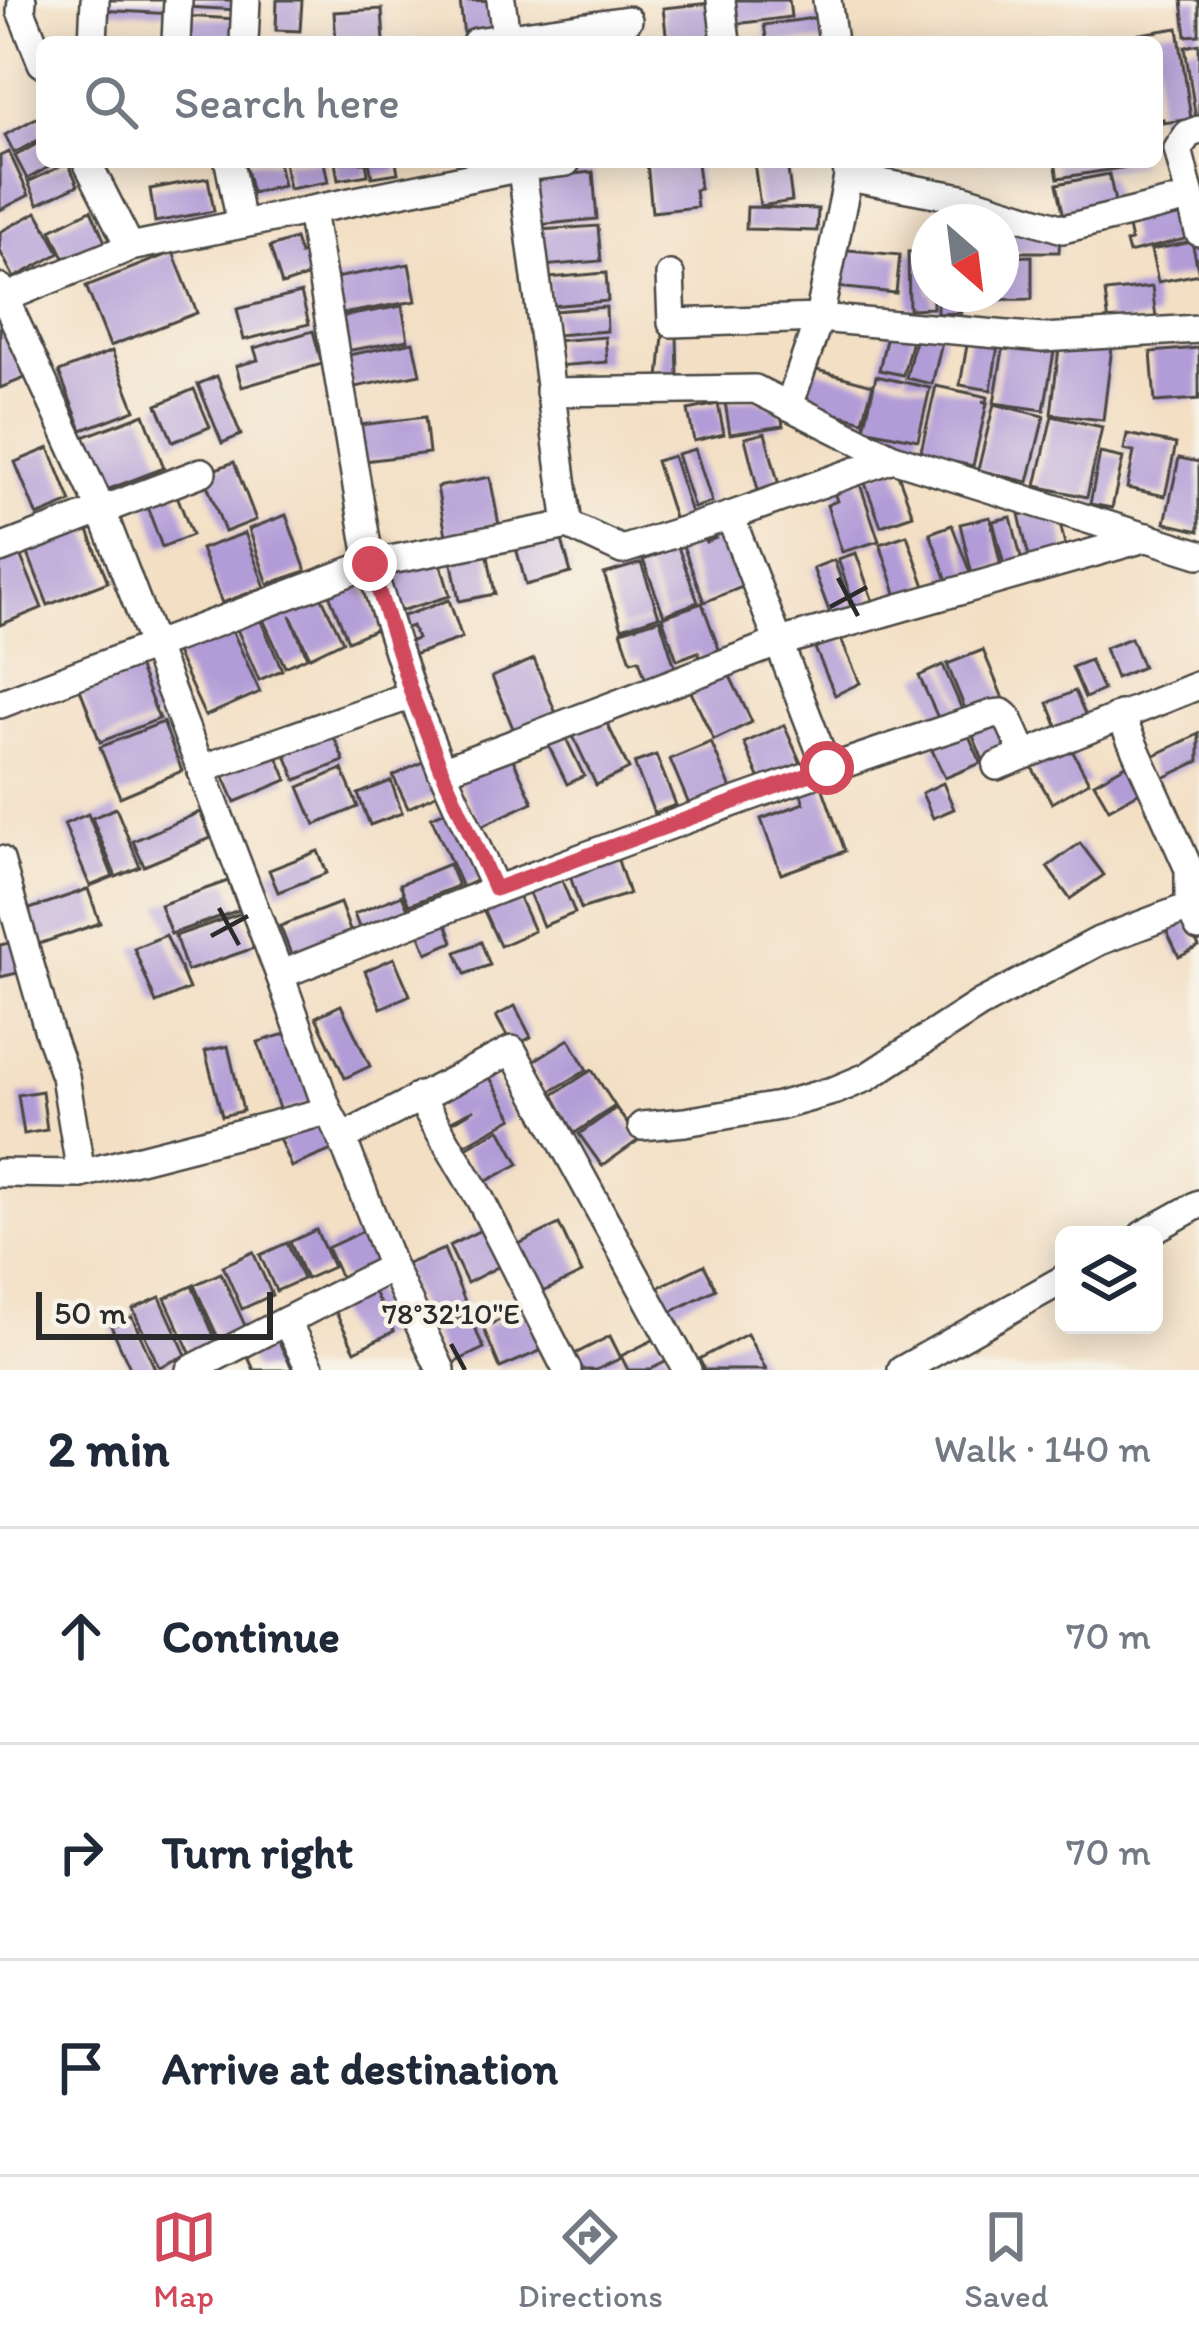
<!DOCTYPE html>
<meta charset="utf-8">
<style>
body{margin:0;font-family:Itim,sans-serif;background:#f2f2f3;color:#1f2937}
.controls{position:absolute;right:36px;bottom:36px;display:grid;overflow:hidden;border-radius:18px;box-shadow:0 6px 30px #0003}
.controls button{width:108px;height:108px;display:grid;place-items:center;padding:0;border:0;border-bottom:3px solid #e0e1e3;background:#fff;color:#1f2937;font:60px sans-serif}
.compass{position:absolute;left:911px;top:204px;width:108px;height:108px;border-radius:50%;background:#fff;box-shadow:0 6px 30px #0003;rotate:152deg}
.scale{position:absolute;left:36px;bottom:30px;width:237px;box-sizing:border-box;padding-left:12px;border:6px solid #2b2b2b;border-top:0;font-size:33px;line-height:42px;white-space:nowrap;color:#2b2b2b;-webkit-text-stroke:9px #f7f3e8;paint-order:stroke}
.stop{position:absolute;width:36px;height:36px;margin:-27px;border:9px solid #d1495b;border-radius:50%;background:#fff}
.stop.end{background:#d1495b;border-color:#fff;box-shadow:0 3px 12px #0008}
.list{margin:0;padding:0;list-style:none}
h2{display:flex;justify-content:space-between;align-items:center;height:156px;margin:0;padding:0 48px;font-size:51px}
h2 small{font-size:39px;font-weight:400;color:#747a83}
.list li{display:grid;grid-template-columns:78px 1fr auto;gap:36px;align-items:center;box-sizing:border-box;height:216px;padding:0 48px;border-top:3px solid #e0e1e3}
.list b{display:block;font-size:45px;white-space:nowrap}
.list em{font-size:39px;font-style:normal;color:#747a83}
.icon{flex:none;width:66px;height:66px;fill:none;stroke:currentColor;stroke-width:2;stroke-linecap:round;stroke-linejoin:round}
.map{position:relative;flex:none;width:1199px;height:1370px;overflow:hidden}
.search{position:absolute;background:#fff;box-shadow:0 6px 30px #0003;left:36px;right:36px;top:36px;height:132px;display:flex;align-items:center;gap:30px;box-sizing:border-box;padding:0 42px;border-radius:18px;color:#747a83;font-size:45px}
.sheet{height:804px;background:#fff}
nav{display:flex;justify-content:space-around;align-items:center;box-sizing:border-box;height:168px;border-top:3px solid #e0e1e3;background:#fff;font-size:33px;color:#747a83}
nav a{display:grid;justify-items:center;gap:6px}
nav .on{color:#d1495b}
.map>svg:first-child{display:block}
.building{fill:#b29cd7}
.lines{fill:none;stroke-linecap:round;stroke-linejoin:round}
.minor-casing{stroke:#494642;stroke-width:32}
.minor{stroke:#fff;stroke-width:27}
.route{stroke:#d1495b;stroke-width:15}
.ticks{fill:none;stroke:#2b2b2b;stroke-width:4.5}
.ticks-label{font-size:30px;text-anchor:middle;fill:#2b2b2b;stroke:#f7f3e8;stroke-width:9;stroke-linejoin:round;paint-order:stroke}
</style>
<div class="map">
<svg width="1199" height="1370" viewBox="0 0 1199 1370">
<rect width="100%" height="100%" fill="#f7f3e8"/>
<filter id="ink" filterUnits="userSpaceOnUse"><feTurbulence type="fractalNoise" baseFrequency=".00833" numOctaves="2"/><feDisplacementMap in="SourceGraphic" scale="24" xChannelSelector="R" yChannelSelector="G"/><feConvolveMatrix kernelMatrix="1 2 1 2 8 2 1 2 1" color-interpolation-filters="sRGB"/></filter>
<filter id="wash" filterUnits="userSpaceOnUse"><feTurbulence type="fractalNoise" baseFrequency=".004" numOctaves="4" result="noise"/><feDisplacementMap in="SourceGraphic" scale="48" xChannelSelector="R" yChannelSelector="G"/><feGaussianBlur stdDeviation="2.7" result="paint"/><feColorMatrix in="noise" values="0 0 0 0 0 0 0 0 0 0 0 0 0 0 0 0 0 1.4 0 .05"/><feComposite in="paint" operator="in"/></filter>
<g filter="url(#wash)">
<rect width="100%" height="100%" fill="#f3dfc4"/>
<g id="blocks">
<g class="building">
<polygon points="98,0 175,0 174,14 98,10"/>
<polygon points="188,0 237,0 237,10 187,7"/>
<polygon points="277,0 302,0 300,31 276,30"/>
<polygon points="497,0 501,31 464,36 460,1"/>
<polygon points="724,0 789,0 791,17 727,25"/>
<polygon points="1182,0 1199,0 1199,35 1186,36"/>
<polygon points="721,2 726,42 667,42 663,8"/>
<polygon points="382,9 384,42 336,42 334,12"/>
<polygon points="182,16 237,19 235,42 180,42"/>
<polygon points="821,17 824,42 767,42 764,25"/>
<polygon points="1178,28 1191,119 1163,123 1163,119 1157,120 1157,42 1135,42 1134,35"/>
<polygon points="1199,44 1199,119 1196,119 1185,47"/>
<polygon points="42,115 42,138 14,153 5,135"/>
<polygon points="42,141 42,162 58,162 27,179 15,156"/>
<polygon points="9,152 29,195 0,210 0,156"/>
<polygon points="244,162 278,162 283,186 252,193"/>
<polygon points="284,162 324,162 328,182 289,189"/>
<polygon points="335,162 366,162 368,175 338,180"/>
<polygon points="369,162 396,162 398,173 372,177"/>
<polygon points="697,162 700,189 695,190 697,207 652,212 647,163"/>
<polygon points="754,162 787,162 792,201 760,206"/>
<polygon points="1055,162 1140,162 1140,165 1058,178"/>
<polygon points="68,163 78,185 38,204 28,182"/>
<polygon points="593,172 597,219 537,225 533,178"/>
<polygon points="1109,174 1117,211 1065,221 1057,184"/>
<polygon points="208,178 214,211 155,222 150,189"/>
<polygon points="1185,203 1193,237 1129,253 1126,242 1131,241 1126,218"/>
<polygon points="747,207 818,209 817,231 746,229"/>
<polygon points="91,210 105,242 65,260 51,230"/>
<polygon points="37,212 60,253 14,278 0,251 0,232"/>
<polygon points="1001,222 1060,233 1059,252 1001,252"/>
<polygon points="598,226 601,261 543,266 540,230"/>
<polygon points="295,239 300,254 305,252 312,275 282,285 270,247"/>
<polygon points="1192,242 1199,274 1158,282 1151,250"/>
<polygon points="838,249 900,255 896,293 835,287"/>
<polygon points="929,251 929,294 933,294 933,308 909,309 908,252"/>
<polygon points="173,252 197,313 110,346 86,286"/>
<polygon points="1032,256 1032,299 960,300 961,313 937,314 937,294 1001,294 1001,257"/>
<polygon points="409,264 416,301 336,315 330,279"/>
<polygon points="606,273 608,301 550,306 548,278"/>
<polygon points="1152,287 1156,318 1109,324 1105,292"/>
<polygon points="301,293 309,324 244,340 237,309"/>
<polygon points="402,306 408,340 346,351 340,317"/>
<polygon points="606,307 607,331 556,335 554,311"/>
<polygon points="0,318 25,378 0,388"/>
<polygon points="889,326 914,332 903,375 879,370"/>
<polygon points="918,328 944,334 932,384 906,378"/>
<polygon points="313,331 322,364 242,387 236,366 258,360 254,348"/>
<polygon points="969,334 999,339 991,390 960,385"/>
<polygon points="663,335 677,335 678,378 659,379"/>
<polygon points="605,337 607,362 556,366 554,341"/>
<polygon points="1005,338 1055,346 1044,410 994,403"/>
<polygon points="1060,340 1112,347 1103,420 1051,414"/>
<polygon points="413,342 420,374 350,388 344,356"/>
<polygon points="1199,348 1199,399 1155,402 1151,352"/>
<polygon points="112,351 135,410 82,430 59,372"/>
<polygon points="813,369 873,385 863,421 803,405"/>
<polygon points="217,376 241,435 222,443 198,384"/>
<polygon points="876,376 930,388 918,440 864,429"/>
<polygon points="936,386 988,397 987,402 982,401 987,403 973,466 920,455"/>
<polygon points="194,389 210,427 173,442 157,405"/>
<polygon points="755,398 781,411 783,426 730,434 725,402"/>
<polygon points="718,404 724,434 694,441 688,410"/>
<polygon points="994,404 1044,416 1028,482 978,470"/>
<polygon points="144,414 164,468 104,491 83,437"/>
<polygon points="1052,416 1102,427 1087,497 1036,486"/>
<polygon points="425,417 429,453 356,462 352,426"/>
<polygon points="765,433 780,489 759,494 745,438"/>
<polygon points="1127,434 1176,444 1165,496 1127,488 1134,452 1124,450"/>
<polygon points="49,448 71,502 37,516 15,462"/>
<polygon points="695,449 712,502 694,508 677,454"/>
<polygon points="1100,453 1123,458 1112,508 1090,504"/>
<polygon points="673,456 692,516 675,521 656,461"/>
<polygon points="1179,458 1199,462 1199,531 1165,523"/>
<polygon points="234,462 256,520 225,532 203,474"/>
<polygon points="895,466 913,515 881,526 863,478"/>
<polygon points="490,477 499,525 446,535 437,487"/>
<polygon points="858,478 879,541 842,552 827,505 837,501 832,487"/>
<polygon points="175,490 192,535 162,547 145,501"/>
<polygon points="1019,514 1058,515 1067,553 1030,562"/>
<polygon points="286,515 306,571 268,584 249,529"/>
<polygon points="990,517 1001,566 972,574 960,524"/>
<polygon points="1011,517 1024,569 1006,573 993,521"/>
<polygon points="85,523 108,582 48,605 25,546"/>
<polygon points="952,525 972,578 949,586 930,533"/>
<polygon points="723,527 745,586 704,602 682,543 703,535 706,542 716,538 714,531"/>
<polygon points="245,533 265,587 222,603 201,549"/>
<polygon points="560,533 571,573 526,585 515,544"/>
<polygon points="907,535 926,589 898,599 880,544"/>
<polygon points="678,547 698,602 664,615 643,560"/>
<polygon points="487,551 495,594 459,601 451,558"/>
<polygon points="19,552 42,608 0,625 0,559"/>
<polygon points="856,553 873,602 855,609 838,559"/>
<polygon points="438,554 450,596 397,612 385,570"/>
<polygon points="834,560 852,609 831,616 813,568"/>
<polygon points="641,563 659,616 622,628 604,574"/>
<polygon points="359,575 381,627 348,641 327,589"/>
<polygon points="318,590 343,641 310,657 290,615 307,657 285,667 261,615"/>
<polygon points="449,600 462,638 407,657 402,644 417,639 412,626 402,630 398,618"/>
<polygon points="702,603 723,660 703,667 698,652 677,660 662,617"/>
<polygon points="257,612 282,670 259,680 234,622"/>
<polygon points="660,619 678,677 648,687 639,659 631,661 621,631"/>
<polygon points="228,621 260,692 205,716 173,646"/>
<polygon points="840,637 860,683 835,695 815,648"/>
<polygon points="1131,638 1143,667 1116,678 1105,648"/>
<polygon points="983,650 1004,701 968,716 947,664"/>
<polygon points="135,658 159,719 100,742 77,681"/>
<polygon points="534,659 557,716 515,733 492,677"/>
<polygon points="1090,660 1103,690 1085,698 1072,667"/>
<polygon points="943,665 963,712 940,722 919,676"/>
<polygon points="728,672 752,722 714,740 690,690"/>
<polygon points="1075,691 1088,721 1060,733 1048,703"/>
<polygon points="1003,718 1014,748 983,760 971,731"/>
<polygon points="605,719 629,769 596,785 572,734"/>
<polygon points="163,722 182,771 120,797 100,747"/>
<polygon points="329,725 344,761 296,780 282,745"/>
<polygon points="784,725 803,768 763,786 744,743"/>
<polygon points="563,732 584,776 567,784 546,740"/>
<polygon points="967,732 981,763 945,778 931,748"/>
<polygon points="1199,734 1199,761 1157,781 1147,759"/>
<polygon points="1067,741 1089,782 1052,803 1029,762"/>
<polygon points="711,742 732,791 691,809 670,759"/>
<polygon points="273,746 287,780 235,802 220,768"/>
<polygon points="510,753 533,802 481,826 458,778"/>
<polygon points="656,755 676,805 654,813 634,763"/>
<polygon points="427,760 442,792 408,808 393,776"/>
<polygon points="1135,760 1149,787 1109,809 1094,783"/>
<polygon points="342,769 358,807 315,825 299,787"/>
<polygon points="819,778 845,851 781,874 761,819 804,803 798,786"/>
<polygon points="391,781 402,813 370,825 358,794"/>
<polygon points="943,783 954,809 933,818 922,793"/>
<polygon points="116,808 140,867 116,877 92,818"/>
<polygon points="453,808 484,877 462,887 431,817"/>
<polygon points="200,812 211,838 144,866 133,841"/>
<polygon points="88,814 113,877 90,886 64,824"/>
<polygon points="1080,843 1104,875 1070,899 1047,867"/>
<polygon points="318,851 327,873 278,892 269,870"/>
<polygon points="615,851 629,894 581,909 567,867"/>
<polygon points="449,864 458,886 409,905 400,884"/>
<polygon points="558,871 575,913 543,926 526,885"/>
<polygon points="228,881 239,910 171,934 160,905"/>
<polygon points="514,886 534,931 500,946 480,902"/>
<polygon points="88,889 100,923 33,946 21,912"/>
<polygon points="402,895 411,916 362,935 354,914"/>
<polygon points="340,903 352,936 293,959 280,926"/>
<polygon points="242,913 254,948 187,971 175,936"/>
<polygon points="443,915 453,942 427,953 416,925"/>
<polygon points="1186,920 1199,947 1179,957 1166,930"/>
<polygon points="166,935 189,989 156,1003 134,948"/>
<polygon points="19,941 26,971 0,977 0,945"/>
<polygon points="481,942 490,965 465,974 456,952"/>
<polygon points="394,958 410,995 381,1008 365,971"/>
<polygon points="341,1005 370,1066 345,1078 316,1017"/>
<polygon points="515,1006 531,1037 513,1047 496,1016"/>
<polygon points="295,1031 316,1101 280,1112 258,1042"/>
<polygon points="569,1039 587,1070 548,1093 530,1063"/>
<polygon points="228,1046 243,1111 222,1116 205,1051"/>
<polygon points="485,1069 513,1118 461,1147 448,1125 475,1109 447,1123 433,1096"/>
<polygon points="592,1070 615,1106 575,1133 551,1096"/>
<polygon points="42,1091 47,1130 24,1134 18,1095"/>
<polygon points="616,1108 639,1140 602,1166 579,1134"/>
<polygon points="320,1121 332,1150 291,1167 279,1138"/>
<polygon points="500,1129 519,1164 483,1183 464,1149"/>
<polygon points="559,1224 582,1273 538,1294 515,1246"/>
<polygon points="489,1226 507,1262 467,1283 449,1246"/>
<polygon points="316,1230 333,1267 306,1279 290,1242"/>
<polygon points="366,1230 381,1263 342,1280 327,1248"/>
<polygon points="287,1243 303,1279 276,1291 260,1255"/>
<polygon points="444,1249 466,1304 425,1321 402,1266"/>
<polygon points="253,1252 272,1295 242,1309 223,1266"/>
<polygon points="704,1265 716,1289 669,1313 657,1288"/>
<polygon points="221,1273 247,1330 220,1342 194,1285"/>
<polygon points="192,1286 218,1345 192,1357 165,1298"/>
<polygon points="371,1286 394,1331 355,1351 332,1305"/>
<polygon points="160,1297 186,1355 159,1367 133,1309"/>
<polygon points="527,1309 545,1349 500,1368 483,1327"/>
<polygon points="468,1314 484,1348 449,1365 432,1332"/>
<polygon points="132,1317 155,1369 153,1370 131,1370 111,1326"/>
<polygon points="747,1334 766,1370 705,1370 699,1359"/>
<polygon points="610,1336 621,1358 596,1370 583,1370 575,1354"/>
<polygon points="659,1337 671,1359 649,1370 628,1370 621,1356"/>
<polygon points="278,1340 293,1370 254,1370 247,1355"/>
</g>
</g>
</g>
<g filter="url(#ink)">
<use href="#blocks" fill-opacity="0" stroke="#494642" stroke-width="3"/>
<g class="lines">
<g class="minor-casing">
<g id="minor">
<polyline points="22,0 21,11 42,63"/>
<polyline points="501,0 507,42"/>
<polyline points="721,0 726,42"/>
<polyline points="827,0 833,42"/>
<polyline points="93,42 95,0"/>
<polyline points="176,42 178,0"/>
<polyline points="244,42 246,0"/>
<polyline points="476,42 628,20"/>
<polyline points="1199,130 1188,134 1178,149 1199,232"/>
<polyline points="87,162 130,247"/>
<polyline points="229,162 241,223"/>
<polyline points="521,162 568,525"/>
<polyline points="848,177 962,198 1063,229 1190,198"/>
<polyline points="311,211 370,564 412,695 442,771 495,888"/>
<polyline points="670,275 672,323 819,318 1042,338 1199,329"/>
<polyline points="0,288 101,509 280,975 328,1111 342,1138 392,1267 441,1370"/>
<polyline points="0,300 130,247 522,167 566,162"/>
<polyline points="550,392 755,389 893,458 1199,554"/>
<polyline points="789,406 819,318 848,177 847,162"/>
<polyline points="730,516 827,768"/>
<polyline points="0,549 202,472"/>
<polyline points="0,704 370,564 568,525 622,550 730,516 893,458"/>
<polyline points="1120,715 1189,869 1189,907 1199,927"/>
<polyline points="997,766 1199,685"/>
<polyline points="201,769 412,695"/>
<polyline points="442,771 780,642 1148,537"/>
<polyline points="0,860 49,1032 65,1076 81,1174"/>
<path d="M280,975c235,-95 472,-183 713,-261l9,-1 6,5 16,36"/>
<polyline points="419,1096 480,1199 567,1370"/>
<polyline points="642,1126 685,1122 779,1106 836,1090 867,1077 980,1004 1099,941 1189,907"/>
<polyline points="342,1138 512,1050 687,1370"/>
<polyline points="0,1173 81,1174 328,1111"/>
<polyline points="1143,1235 1199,1204"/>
<polyline points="286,1321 311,1370"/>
<polyline points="190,1370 392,1267"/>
<polyline points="902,1370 1064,1279"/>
</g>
</g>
<use href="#minor" class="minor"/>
</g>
</g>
<g class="lines" filter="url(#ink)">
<polyline class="route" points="370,564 412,695 442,771 495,889 827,768"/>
</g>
<path class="ticks" d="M838,578l20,38M830,607l37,-20M219,908l20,37M211,936l37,-20M451,1344l14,26"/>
<g class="ticks-label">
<text x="451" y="1324">78°32'10"E</text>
</g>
</svg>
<div class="controls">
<button><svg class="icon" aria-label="layers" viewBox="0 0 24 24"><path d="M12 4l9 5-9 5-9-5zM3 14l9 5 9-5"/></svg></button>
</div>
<svg class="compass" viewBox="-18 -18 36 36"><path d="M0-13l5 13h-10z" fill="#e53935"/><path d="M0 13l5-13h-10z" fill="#747a83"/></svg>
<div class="scale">50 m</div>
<div class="stop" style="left:827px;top:768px"></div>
<div class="stop end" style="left:370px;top:564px"></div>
<div class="search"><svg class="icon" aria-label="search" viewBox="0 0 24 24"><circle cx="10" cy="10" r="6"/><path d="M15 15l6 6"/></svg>Search here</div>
</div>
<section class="sheet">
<h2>2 min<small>Walk · 140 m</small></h2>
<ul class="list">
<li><svg class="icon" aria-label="ahead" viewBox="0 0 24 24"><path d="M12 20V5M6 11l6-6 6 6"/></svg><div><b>Continue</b></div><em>70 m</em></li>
<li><svg class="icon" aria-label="right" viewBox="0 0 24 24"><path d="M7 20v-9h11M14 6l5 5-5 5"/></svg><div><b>Turn right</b></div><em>70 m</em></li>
<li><svg class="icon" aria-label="arrive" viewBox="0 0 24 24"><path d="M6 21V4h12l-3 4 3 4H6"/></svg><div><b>Arrive at destination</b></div></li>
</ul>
</section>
<nav>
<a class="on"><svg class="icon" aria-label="map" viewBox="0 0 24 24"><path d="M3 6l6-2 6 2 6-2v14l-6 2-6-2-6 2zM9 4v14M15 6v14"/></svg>Map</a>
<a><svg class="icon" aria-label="directions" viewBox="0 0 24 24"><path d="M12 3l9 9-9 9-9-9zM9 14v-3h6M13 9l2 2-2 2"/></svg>Directions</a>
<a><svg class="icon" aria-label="saved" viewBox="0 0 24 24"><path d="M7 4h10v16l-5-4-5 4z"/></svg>Saved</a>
</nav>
